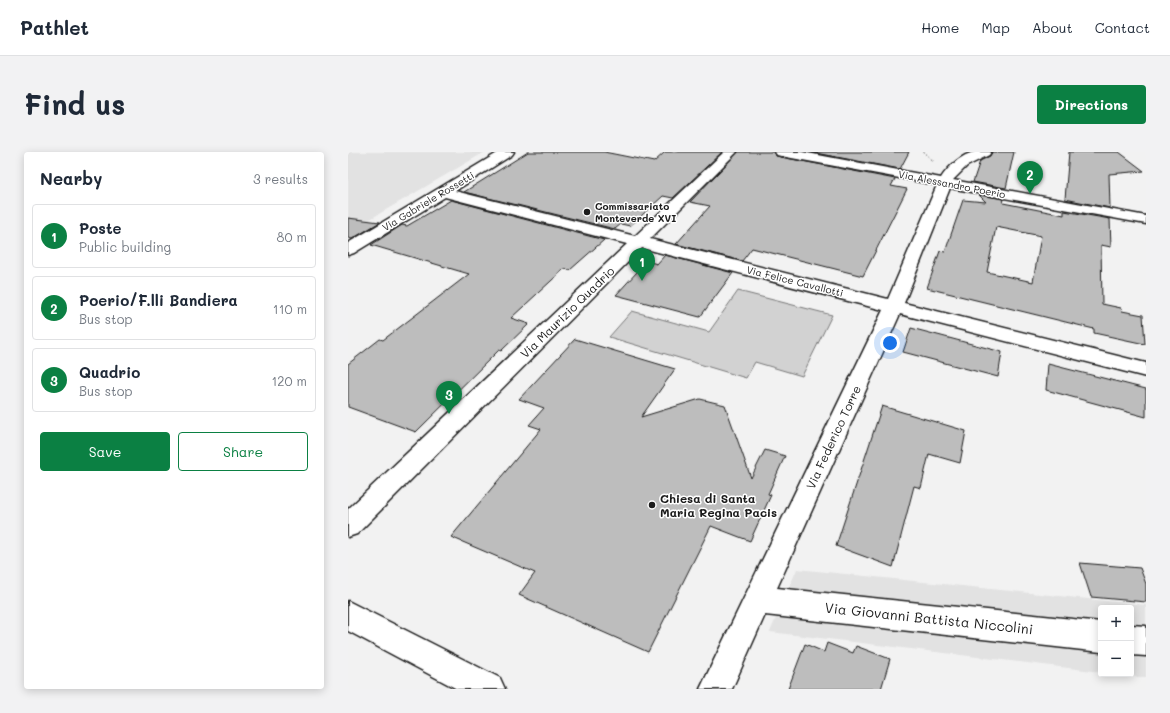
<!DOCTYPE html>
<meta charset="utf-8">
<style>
body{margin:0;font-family:Mali,sans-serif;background:#f2f2f3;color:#1f2937}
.controls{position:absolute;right:12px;bottom:12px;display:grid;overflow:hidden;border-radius:4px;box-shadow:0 2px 10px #0003}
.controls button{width:36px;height:36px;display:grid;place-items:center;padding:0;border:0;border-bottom:1px solid #e0e1e3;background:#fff;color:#1f2937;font:20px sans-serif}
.you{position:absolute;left:542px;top:191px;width:14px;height:14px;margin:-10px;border:3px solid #fff;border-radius:50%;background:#1a73e8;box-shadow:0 0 0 6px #1a73e833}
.badge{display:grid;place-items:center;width:26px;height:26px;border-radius:50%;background:#0b8043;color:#fff;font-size:13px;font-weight:700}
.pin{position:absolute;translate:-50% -33px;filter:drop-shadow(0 1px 2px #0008)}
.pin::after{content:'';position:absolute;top:21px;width:14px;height:12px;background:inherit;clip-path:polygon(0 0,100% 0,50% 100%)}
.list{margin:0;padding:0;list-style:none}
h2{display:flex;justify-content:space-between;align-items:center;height:52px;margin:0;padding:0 16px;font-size:17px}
h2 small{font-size:13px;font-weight:400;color:#747a83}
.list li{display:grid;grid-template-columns:26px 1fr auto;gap:12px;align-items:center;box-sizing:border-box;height:64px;margin:0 8px 8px;padding:0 8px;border:1px solid #e0e1e3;border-radius:4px}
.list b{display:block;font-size:15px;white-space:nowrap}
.list p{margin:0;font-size:13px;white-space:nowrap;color:#747a83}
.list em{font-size:13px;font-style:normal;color:#747a83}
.actions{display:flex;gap:8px;padding:12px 16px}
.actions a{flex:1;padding:9px 0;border:1px solid #0b8043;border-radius:4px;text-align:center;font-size:14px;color:#0b8043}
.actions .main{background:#0b8043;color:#fff}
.map{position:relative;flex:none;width:798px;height:537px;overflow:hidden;border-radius:4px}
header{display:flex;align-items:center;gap:24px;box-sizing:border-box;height:56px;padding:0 20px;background:#fff;border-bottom:1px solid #e0e1e3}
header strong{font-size:19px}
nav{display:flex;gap:22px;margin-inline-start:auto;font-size:14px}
.intro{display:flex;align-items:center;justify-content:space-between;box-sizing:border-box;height:96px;padding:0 24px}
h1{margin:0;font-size:28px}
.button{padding:10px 18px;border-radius:4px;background:#0b8043;color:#fff;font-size:14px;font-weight:700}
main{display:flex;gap:24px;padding:0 24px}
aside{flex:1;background:#fff;border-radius:4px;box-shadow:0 2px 10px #0003}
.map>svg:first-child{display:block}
.built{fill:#e2e2e2}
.green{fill:#d2d2d2;stroke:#777}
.building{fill:#bdbdbd;stroke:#1c1c1c;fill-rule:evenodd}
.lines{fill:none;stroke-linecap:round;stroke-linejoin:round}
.minor-casing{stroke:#1c1c1c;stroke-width:3}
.path{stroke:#1c1c1c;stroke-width:1.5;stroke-dasharray:0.5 2;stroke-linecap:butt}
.minor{fill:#fff;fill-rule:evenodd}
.poi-dot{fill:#1c1c1c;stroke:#fff;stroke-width:1.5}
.labels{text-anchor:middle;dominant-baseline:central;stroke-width:3;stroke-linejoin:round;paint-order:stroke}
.far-street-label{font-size:10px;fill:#1c1c1c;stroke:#fff}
.far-poi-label{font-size:10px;font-weight:bold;fill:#1c1c1c;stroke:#fff;text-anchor:start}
.street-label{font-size:12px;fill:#1c1c1c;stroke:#fff}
.poi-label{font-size:12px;font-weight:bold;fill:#1c1c1c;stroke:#fff;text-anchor:start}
.near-street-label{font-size:14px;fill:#1c1c1c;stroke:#fff}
</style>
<header>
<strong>Pathlet</strong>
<nav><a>Home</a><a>Map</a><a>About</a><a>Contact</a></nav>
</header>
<div class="intro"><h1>Find us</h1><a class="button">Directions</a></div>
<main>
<aside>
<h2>Nearby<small>3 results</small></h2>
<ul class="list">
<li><span class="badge">1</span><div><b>Poste</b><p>Public building</p></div><em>80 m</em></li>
<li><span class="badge">2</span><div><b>Poerio/F.lli Bandiera</b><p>Bus stop</p></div><em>110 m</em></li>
<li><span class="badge">3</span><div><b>Quadrio</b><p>Bus stop</p></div><em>120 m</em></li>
</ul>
<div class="actions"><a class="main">Save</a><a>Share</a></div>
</aside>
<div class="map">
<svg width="798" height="537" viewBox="0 0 798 537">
<rect width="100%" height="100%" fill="#f2f2f2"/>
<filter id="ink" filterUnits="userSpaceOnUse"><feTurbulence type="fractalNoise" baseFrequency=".025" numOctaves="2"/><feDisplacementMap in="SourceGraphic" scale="8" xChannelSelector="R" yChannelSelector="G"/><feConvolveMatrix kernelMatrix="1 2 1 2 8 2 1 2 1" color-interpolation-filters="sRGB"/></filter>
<g filter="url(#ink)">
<g class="built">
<polygon points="0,0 137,0 0,80"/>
<polygon points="449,417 798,453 798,526 767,522 783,522 783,456 753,456 753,520 422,480"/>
</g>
<polygon class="green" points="390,139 484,163 454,224 407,210 398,226 261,185 284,159 361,180"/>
<g class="building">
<polygon points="180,0 256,0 306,10 317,0 374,0 325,46 315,44 282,74 273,72 267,77 116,40"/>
<polygon points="390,0 426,0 428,4 433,5 547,27 543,34 559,37 515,124 404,96 394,109 328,92 362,54 342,50"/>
<polygon points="462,0 561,0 552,17"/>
<polygon points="644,0 666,0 658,36 625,30 632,9 642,4"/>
<polygon points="721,0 771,0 796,19 761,22 762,56 717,47"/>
<path d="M631,43l25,4 -1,4 61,12v-4l46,8 1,28 -10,-2 1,59 19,4 1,3 21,4 2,29 -51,-11v-4l-167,-41 13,-37 5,1 18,-52 23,2zM648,75l45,9 -8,46 -46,-10z"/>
<polygon points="103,48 256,88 222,118 216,117 163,166 181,172 153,199 151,198 68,280 0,255 0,212 32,187 35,188 121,122 23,93 54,73 59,74"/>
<polygon points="0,66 32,70 4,87 0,86"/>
<polygon points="317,103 385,121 352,165 268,143 299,109 309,112"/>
<polygon points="563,176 654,200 650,225 555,200"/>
<polygon points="227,187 327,217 293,265 352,247 377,253 403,326 417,298 437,304 420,342 423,343 402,389 363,374 300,500 171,443 187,421 103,385 193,277 181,273 196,256 171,247"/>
<polygon points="700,212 798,237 798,265 698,238"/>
<polygon points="534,254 618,279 612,311 581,302 573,336 566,334 545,415 488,394"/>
<polygon points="732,411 792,416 798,432 798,450 743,445"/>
<polygon points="479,491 505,501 508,494 542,507 533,537 440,537 457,492 476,500"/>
</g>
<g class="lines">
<g class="minor-casing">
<g id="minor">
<path d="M151,0h15l-2,3 -57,36 180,45 89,-84h13l-87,87 238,60 49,-114 -156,-29 -4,-1 -2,-3h27l139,26c7,-11 21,-24 34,-26 5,0 11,0 16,0l-2,3 -22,11 -14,14 193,36v8l-196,-36 -46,115 242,60v14l-246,-63 -123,274 324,34v30l-336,-37 -33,74h-32l183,-379 -241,-62 -285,286 -9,3v-28l279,-265 -182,-47 -91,56 -6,2v-12z"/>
<polygon points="0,449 152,526 157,537 109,537 0,479"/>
<polygon points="783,473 798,474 798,504 783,503"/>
</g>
</g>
<polyline class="path" points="576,0 585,9"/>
<use href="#minor" class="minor"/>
</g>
</g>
<g class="poi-dot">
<circle cx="239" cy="60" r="4"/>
<circle cx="304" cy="353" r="4"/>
</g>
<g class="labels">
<g class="far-street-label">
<text transform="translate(604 32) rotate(11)">Via Alessandro Poerio</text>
<text transform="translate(80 49) rotate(-31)">Via Gabriele Rossetti</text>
<text transform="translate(447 129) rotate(14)">Via Felice Cavallotti</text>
</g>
<g class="far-poi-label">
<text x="247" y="54">Commissariato<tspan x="247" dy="12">Monteverde XVI</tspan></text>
</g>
<g class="street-label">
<text transform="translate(219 160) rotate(-44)">Via Maurizio Quadrio</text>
<text transform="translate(485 285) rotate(-65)">Via Federico Torre</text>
</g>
<g class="poi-label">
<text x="312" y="346">Chiesa di Santa<tspan x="312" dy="14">Maria Regina Pacis</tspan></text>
</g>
<g class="near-street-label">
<text transform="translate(581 466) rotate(6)">Via Giovanni Battista Niccolini</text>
</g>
</g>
</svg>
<div class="controls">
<button>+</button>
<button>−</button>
</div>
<div class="you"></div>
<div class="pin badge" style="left:294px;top:129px">1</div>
<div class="pin badge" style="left:682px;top:42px">2</div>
<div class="pin badge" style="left:101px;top:262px">3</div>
</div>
</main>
